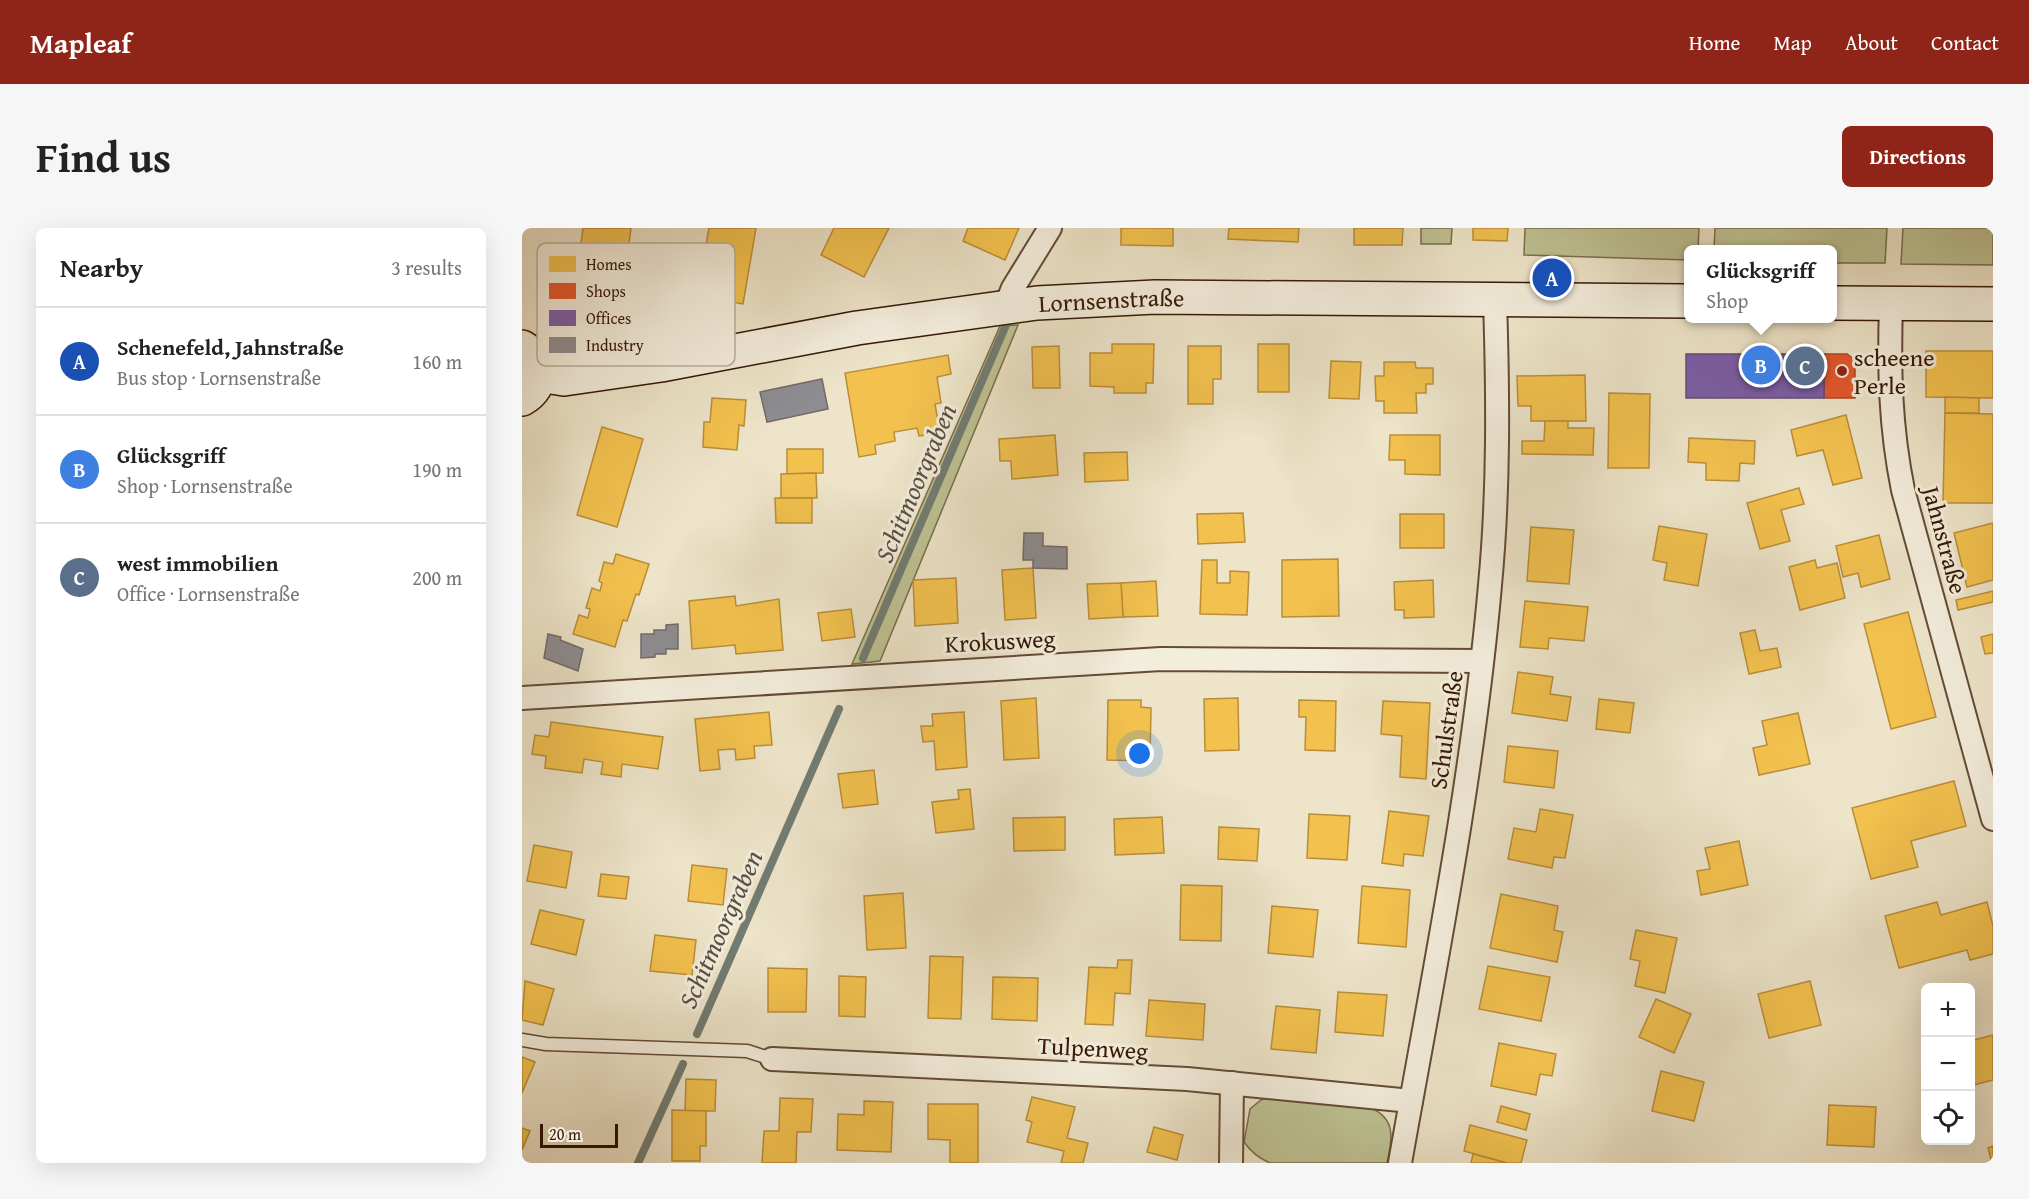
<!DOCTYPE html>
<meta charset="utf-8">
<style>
body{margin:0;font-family:"Gentium Book Plus",serif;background:#f6f6f6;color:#222}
.controls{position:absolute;right:18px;bottom:18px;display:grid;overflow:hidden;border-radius:9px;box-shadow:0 6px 24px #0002}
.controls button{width:54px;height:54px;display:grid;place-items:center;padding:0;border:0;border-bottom:2px solid #e0e0e0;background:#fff;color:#222;font:30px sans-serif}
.scale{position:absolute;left:18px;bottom:15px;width:78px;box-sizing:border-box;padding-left:6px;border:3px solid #361805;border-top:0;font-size:16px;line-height:21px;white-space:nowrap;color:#361805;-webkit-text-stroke:4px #f3eddc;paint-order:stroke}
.you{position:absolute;left:618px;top:526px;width:21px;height:21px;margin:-15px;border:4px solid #fff;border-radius:50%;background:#1a73e8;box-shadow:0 0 0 9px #1a73e833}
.badge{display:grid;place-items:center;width:39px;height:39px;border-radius:50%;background:#8f2418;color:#fff;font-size:20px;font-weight:700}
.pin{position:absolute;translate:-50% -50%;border:3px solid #fff;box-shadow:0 2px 6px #0006}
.popup{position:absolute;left:1162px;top:17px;width:153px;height:78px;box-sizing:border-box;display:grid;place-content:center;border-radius:9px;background:#fff;filter:drop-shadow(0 2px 4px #0005);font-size:20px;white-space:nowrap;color:#767676}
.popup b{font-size:22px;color:#222}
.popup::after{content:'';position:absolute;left:50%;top:100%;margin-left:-12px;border:12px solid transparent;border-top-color:#fff}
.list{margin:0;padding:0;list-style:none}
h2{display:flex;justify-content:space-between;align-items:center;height:78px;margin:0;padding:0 24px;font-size:26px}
h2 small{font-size:20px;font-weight:400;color:#767676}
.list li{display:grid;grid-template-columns:39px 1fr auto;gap:18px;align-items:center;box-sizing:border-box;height:108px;padding:0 24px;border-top:2px solid #e0e0e0}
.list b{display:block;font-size:22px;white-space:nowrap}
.list p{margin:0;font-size:20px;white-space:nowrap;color:#767676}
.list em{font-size:20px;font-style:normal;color:#767676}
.icon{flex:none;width:33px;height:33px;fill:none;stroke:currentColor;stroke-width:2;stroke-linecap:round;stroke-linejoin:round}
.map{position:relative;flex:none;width:1471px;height:935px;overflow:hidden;border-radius:9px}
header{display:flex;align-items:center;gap:36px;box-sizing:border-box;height:84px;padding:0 30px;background:#8f2418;color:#fff}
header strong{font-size:28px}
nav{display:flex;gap:33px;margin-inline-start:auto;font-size:21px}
.intro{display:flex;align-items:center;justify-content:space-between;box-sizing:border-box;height:144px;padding:0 36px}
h1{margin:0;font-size:42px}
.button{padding:15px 27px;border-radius:9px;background:#8f2418;color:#fff;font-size:21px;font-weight:700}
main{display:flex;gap:36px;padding:0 36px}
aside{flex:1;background:#fff;border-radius:9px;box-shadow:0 6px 24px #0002}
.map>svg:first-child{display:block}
.green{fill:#bec293;stroke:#7a6d4c;stroke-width:1.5}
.homes{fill:#f2c14e;stroke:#ba8e38;stroke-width:1.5}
.shops{fill:#e4572e;stroke:#b04422;stroke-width:1.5}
.offices{fill:#7b5ea7;stroke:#664976;stroke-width:1.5}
.industry{fill:#8d8d92;stroke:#736a68;stroke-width:1.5}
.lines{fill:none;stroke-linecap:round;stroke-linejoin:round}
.stream{stroke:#727c72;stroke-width:8}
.lane-casing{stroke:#644b36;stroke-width:15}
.street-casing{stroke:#644b36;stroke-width:26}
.secondary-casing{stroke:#361805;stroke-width:36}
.lane{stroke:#f3eddc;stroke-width:12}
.street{stroke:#f3eddc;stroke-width:22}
.secondary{stroke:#f3eddc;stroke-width:33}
.poi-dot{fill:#8f2418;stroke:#f3eddc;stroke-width:2}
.labels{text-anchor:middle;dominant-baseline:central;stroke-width:6;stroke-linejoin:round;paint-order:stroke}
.street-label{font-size:24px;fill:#361805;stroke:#f3eddc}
.poi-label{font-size:24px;fill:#361805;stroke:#f3eddc;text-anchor:start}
.water-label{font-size:26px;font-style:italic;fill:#595244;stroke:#f3eddc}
.key{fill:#f3eddc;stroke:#baad9c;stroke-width:1.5}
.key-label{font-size:16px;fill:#361805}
</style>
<header>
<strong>Mapleaf</strong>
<nav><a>Home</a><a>Map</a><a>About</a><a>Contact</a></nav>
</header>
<div class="intro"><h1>Find us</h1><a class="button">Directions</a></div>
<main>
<aside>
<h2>Nearby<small>3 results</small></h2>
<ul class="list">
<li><span class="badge" style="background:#1a4fb4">A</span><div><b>Schenefeld, Jahnstraße</b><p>Bus stop · Lornsenstraße</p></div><em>160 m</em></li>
<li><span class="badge" style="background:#3f7fe0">B</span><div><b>Glücksgriff</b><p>Shop · Lornsenstraße</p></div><em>190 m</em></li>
<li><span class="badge" style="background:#5c6f8a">C</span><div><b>west immobilien</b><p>Office · Lornsenstraße</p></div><em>200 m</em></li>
</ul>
</aside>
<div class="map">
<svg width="1471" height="935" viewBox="0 0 1471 935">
<rect width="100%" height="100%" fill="#ede4c9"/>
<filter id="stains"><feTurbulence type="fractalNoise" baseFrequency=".00333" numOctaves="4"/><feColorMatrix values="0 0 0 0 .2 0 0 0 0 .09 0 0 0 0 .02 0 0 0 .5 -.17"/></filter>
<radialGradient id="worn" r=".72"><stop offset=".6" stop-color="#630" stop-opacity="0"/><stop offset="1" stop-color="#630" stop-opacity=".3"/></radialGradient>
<g class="green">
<polygon points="899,0 930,0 929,16 899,16"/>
<polygon points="1003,0 1177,0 1176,21 1167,21 1167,32 1002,27"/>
<polygon points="1193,0 1365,0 1363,35 1311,35 1311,21 1192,21"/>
<polygon points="1381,0 1471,0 1471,37 1379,36"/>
<polygon points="496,97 358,433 330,436 478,98"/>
<path d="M753,867l90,10c31,12 28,29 22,58h-117c-12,-5 -19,-11 -26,-21l6,-33 11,-9z"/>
</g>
<g class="homes">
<polygon points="61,0 109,0 97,89 50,82"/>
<polygon points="187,0 234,0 221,76 175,68"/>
<polygon points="312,0 367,0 342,49 299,27"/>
<polygon points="446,0 497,0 483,32 441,13"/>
<polygon points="599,0 651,0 651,18 599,17"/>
<polygon points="707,0 777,0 776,14 706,11"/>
<polygon points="832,0 881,0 880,17 832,17"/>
<polygon points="951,0 986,0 985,13 951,12"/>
<polygon points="590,116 632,116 631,155 624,155 624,165 592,165 592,159 568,158 568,125 590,125"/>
<rect x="736" y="116" width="31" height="48"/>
<polygon points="537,118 538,160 511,160 510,119"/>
<polygon points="666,118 699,118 699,151 691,151 691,176 666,176"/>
<polygon points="1404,123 1471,123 1471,170 1404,169"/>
<polygon points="426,127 429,146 415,149 419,175 413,176 418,205 397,208 395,200 372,204 373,213 353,217 354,226 337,229 323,145"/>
<polygon points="809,133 839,134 837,171 807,170"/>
<polygon points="862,134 893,134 894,140 911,140 911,156 904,156 904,165 894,165 895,185 862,185 862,173 854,173 853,148 862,148"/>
<polygon points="1063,147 1064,193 1009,193 1009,178 996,178 995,148"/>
<polygon points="1087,165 1128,166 1127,240 1086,240"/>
<polygon points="1423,169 1457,170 1457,185 1423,185"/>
<polygon points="190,170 224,172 222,198 217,197 215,222 181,219 182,194 188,194"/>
<polygon points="1423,185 1471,186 1471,275 1421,275"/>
<polygon points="1324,187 1340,250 1311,257 1301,222 1275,228 1269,202"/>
<polygon points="1023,193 1046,193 1046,200 1072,200 1071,227 1000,226 1000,213 1022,213"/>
<polygon points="80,199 121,211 95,299 55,287"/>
<polygon points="533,207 536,247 490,251 489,233 478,233 477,211"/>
<polygon points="868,207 918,207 918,247 883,246 883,232 867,232"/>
<polygon points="1167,210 1233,213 1232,236 1218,235 1217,253 1184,252 1184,235 1166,234"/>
<polygon points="265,221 301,221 301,245 265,246"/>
<polygon points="605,224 606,252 563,254 562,225"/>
<polygon points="294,245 295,270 259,270 259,246"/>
<polygon points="1277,260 1282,276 1259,282 1268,313 1238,321 1225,275"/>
<polygon points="253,270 290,270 290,295 254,295"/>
<polygon points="721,285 723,314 676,316 675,286"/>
<rect x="878" y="286" width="44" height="34"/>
<polygon points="1471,295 1471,352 1445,359 1432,305"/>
<polygon points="1137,298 1185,306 1176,358 1142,352 1145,335 1131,332"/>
<polygon points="1009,299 1052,302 1047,356 1005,353"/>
<polygon points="1357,307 1368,351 1339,359 1336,345 1321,349 1314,318"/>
<polygon points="94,326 127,336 117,367 114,366 105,393 101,392 93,419 51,406 57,387 66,390 68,381 64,380 70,360 78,363 80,355 77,353 82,334 91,336"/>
<polygon points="816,331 817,388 760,389 760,332"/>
<polygon points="680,332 695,332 695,355 708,355 708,343 727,344 725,387 678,386"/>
<polygon points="1293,332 1295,340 1315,335 1323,370 1278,382 1267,339"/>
<polygon points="511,340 514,390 483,392 480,342"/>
<polygon points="434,350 436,395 393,398 391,352"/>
<polygon points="911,352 912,389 882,390 882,382 873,382 872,354"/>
<polygon points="634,353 636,388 601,389 599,355"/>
<polygon points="599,355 601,389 567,391 565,356"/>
<polygon points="1471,363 1471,374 1436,382 1434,372"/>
<polygon points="213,368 214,378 257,371 261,422 214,426 213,417 170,421 167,373"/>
<polygon points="1003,373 1066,379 1062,413 1027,410 1026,421 998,419"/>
<polygon points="329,381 333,409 300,413 296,385"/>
<polygon points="1386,384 1414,489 1369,501 1342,396"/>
<polygon points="1233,402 1238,423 1255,420 1259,439 1227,446 1218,405"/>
<polygon points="1471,406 1471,425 1463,426 1459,409"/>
<polygon points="996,444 1031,449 1028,466 1049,469 1045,493 990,485"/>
<polygon points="514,470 517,530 482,532 479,473"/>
<polygon points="716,470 717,522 683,523 682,471"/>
<polygon points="1077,471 1112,475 1108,505 1074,501"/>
<polygon points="586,472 619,472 619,479 629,480 628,533 585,532"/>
<polygon points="777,472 814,473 813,523 783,522 784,489 777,489"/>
<polygon points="861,473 908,475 904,551 878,549 880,508 859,506"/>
<polygon points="247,484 250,517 232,518 233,530 214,532 213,521 196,522 198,541 178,543 173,491"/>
<polygon points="442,484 445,539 414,542 412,513 401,514 399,498 411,498 410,486"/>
<polygon points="1276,485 1288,536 1237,547 1231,520 1245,517 1240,493"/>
<polygon points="29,494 141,509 136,541 100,536 99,549 79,546 81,534 62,531 60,545 23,540 24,528 10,526 13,507 27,509"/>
<polygon points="986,518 1036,523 1032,560 982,554"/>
<polygon points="352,542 356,576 321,580 316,546"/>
<polygon points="1432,553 1444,598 1389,613 1396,639 1349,651 1330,580"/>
<polygon points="448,561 452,601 414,605 410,574 437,571 436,562"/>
<polygon points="1018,581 1051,587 1043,630 1032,629 1030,640 986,631 992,600 1014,604"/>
<polygon points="867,583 907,588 901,628 882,626 881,638 860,635"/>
<polygon points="787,586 828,588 825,632 785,630"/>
<polygon points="543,589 543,622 492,623 491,590"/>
<polygon points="640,589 642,625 593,627 592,591"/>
<polygon points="697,599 737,601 735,633 696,631"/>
<polygon points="1217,613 1226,657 1179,667 1175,643 1188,641 1183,620"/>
<polygon points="12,617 50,624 44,660 5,653"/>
<polygon points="170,637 205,641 201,677 166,673"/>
<polygon points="79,646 107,649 104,671 76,668"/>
<polygon points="659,657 700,658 699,713 658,712"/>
<polygon points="840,658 888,662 884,719 836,715"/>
<polygon points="381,665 384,720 345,722 342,668"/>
<polygon points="979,666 1036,678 1032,702 1041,704 1035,734 968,720"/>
<polygon points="1415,674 1419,687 1465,674 1471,698 1471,726 1448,732 1445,722 1377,740 1363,688"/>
<polygon points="750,678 796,682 791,729 746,725"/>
<polygon points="18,682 62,692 54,727 9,716"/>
<polygon points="1114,702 1155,710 1143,765 1113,758 1118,733 1108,731"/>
<polygon points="133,707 174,712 170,747 128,743"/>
<polygon points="408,728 441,729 439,791 406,790"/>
<polygon points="596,732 610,732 608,766 593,765 591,797 563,796 567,739 595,740"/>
<polygon points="966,738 1028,749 1019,793 957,781"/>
<polygon points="246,740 285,741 284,784 246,784"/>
<polygon points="317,748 344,749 343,789 317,788"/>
<polygon points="471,749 516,750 515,793 470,791"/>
<polygon points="3,753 32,761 21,797 0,792"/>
<polygon points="1288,753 1299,797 1247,810 1236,766"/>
<polygon points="816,764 865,767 861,808 813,804"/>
<polygon points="1134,771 1169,786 1152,825 1117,809"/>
<polygon points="627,772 683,776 681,812 624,808"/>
<polygon points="754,778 798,782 794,825 749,821"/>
<polygon points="1471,807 1471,852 1448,858 1448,813"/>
<polygon points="977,815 1034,826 1030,848 1018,846 1014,867 969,858"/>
<polygon points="0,829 13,834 0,865"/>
<polygon points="1139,843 1182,854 1172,893 1130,883"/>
<polygon points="164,851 194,852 193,883 163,883"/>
<polygon points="510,869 553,879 545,910 566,915 561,935 539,935 542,923 505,914 510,894 504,892"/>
<polygon points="258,870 291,871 289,904 275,904 274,935 240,935 242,903 257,903"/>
<polygon points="342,873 371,874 369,924 315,922 316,886 342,887"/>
<polygon points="406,876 456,876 456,935 428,935 428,912 406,911"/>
<polygon points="1307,877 1354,879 1352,919 1305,917"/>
<polygon points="979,878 1008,886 1004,902 975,894"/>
<polygon points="150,882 184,883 184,918 178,918 178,933 150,933"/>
<polygon points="948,897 1005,912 999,935 985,935 942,923"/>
<polygon points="632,899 661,907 655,932 625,924"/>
<polygon points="0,900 8,903 0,922"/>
<polygon points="1471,918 1471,935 1470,935 1466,920"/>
<polygon points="951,926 985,935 949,935"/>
</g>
<polygon class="shops" points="1302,126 1325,126 1333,132 1333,170 1302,170"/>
<rect class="offices" x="1164" y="126" width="138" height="44"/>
<g class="industry">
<polygon points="300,151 306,181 245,194 238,164"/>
<polygon points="502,305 521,305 521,318 545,319 545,341 511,340 511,332 501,332"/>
<polygon points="156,396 156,421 144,421 144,426 133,426 133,429 119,430 119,406 132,406 132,402 144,402 144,397"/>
<polygon points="26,406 39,409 38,412 61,421 56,443 22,430"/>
</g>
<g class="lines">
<g class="stream">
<polyline points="341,430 484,97"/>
<polyline points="175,806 317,481"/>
<polyline points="116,935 161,836"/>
</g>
<g class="lane-casing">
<polyline id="lane" points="0,812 24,816 225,823 250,831"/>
</g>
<g class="street-casing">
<g id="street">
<path d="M1369,76c-2,65 -1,122 12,186l90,329"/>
<polyline points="484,77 491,60 528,0"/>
<polyline points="0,470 639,431 960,433"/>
<polyline points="250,831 665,851 889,873"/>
<polyline points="709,935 710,855"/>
<path d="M878,935c34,-192 73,-384 90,-578 9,-95 8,-190 5,-285"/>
</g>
</g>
<g class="secondary-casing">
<g id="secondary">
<polyline points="1311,75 1471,76"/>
<path d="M0,119c21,12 23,40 0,52"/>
<path id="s1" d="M17,147l25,4 97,-14 196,-37 180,-25 118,-6 534,4"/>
</g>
</g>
<use href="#lane" class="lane"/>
<use href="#street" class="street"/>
<use href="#secondary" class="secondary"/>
</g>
<circle class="poi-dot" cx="1320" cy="143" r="6"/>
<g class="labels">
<g class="street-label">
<text stroke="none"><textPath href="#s1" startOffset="579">Lornsenstraße</textPath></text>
<text transform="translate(1423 312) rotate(75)">Jahnstraße</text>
<text transform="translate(478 413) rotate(-3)">Krokusweg</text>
<text transform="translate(924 502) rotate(-82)">Schulstraße</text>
<text transform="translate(571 820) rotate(3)">Tulpenweg</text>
</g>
<g class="poi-label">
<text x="1332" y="129">scheene<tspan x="1332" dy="28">Perle</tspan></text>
</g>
<g class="water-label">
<text transform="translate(393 255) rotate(-67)">Schitmoorgraben</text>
<text transform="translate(198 701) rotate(-66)">Schitmoorgraben</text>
</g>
</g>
<rect x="15" y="15" width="198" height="123" rx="9" class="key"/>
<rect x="27" y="28" width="27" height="16" fill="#f2c14e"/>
<rect x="27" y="55" width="27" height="16" fill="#e4572e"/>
<rect x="27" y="82" width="27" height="16" fill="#7b5ea7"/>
<rect x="27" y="109" width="27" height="16" fill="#8d8d92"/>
<g class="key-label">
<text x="64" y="42">Homes</text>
<text x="64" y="69">Shops</text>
<text x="64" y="96">Offices</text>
<text x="64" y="123">Industry</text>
</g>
<rect width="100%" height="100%" filter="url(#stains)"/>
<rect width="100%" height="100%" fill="url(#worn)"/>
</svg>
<div class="controls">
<button>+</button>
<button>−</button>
<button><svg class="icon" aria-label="locate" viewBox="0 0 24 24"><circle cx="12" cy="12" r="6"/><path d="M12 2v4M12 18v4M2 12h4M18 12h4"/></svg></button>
</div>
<div class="scale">20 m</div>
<div class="you"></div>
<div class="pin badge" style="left:1030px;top:50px;background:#1a4fb4">A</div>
<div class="pin badge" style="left:1239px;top:137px;background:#3f7fe0">B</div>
<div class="popup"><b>Glücksgriff</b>Shop</div>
<div class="pin badge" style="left:1283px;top:138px;background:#5c6f8a">C</div>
</div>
</main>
